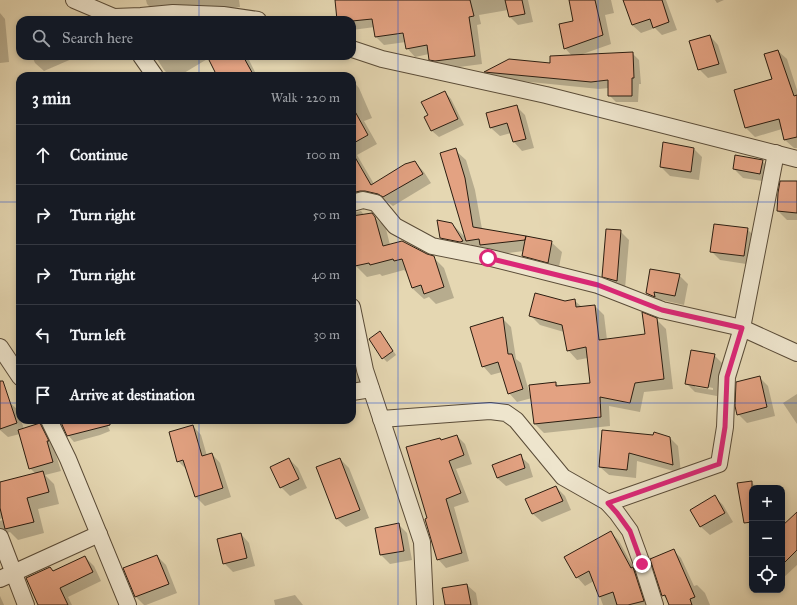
<!DOCTYPE html>
<meta charset="utf-8">
<style>
body{margin:0;font-family:"IM FELL Great Primer",serif;background:#20242c;color:#f1f3f6}
.controls{position:absolute;right:12px;bottom:12px;display:grid;overflow:hidden;border-radius:8px;box-shadow:0 2px 6px #0003}
.controls button{width:36px;height:36px;display:grid;place-items:center;padding:0;border:0;border-bottom:1px solid #363941;background:#171b24;color:#f1f3f6;font:20px sans-serif}
.stop{position:absolute;width:12px;height:12px;margin:-9px;border:3px solid #db2777;border-radius:50%;background:#fff}
.stop.end{background:#db2777;border-color:#fff;box-shadow:0 1px 4px #0008}
.list{margin:0;padding:0;list-style:none}
h2{display:flex;justify-content:space-between;align-items:center;height:52px;margin:0;padding:0 16px;font-size:17px}
h2 small{font-size:13px;font-weight:400;color:#9ea1a6}
.list li{display:grid;grid-template-columns:26px 1fr auto;gap:12px;align-items:center;box-sizing:border-box;height:60px;padding:0 16px;border-top:1px solid #363941}
.list b{display:block;font-size:15px;white-space:nowrap}
.list em{font-size:13px;font-style:normal;color:#9ea1a6}
.icon{flex:none;width:22px;height:22px;fill:none;stroke:currentColor;stroke-width:2;stroke-linecap:round;stroke-linejoin:round}
.map{position:relative;flex:none;width:797px;height:605px;overflow:hidden}
.search{position:absolute;background:#171b24;box-shadow:0 2px 6px #0003;left:16px;top:16px;width:340px;height:44px;display:flex;align-items:center;gap:10px;box-sizing:border-box;padding:0 14px;border-radius:12px;color:#9ea1a6;font-size:15px}
.panel{position:absolute;background:#171b24;box-shadow:0 2px 6px #0003;left:16px;top:72px;width:340px;height:352px;border-radius:12px}
.map>svg:first-child{display:block}
.shadow{fill:#0003;fill-rule:evenodd}
.building{fill:#e3a282;stroke:#2b1d10}
.lines{fill:none;stroke-linecap:round;stroke-linejoin:round}
.street-casing{stroke:#5a4c38;stroke-width:18}
.street{stroke:#eee5cd;stroke-width:16}
.route{stroke:#db2777;stroke-width:5}
.grid{fill:none;stroke:#1d4ed8;stroke-width:1;stroke-opacity:0.55}
</style>
<div class="map">
<svg width="797" height="605" viewBox="0 0 797 605">
<rect width="100%" height="100%" fill="#e5d7b2"/>
<filter id="stains"><feTurbulence type="fractalNoise" baseFrequency=".005" numOctaves="4"/><feColorMatrix values="0 0 0 0 .2 0 0 0 0 .09 0 0 0 0 .02 0 0 0 .5 -.17"/></filter>
<radialGradient id="worn" r=".72"><stop offset=".6" stop-color="#630" stop-opacity="0"/><stop offset="1" stop-color="#630" stop-opacity=".3"/></radialGradient>
<g class="shadow">
<polygon points="146,0 239,0 240,7 158,15 147,4"/>
<polygon points="336,0 528,0 533,22 518,25 510,17 508,10 479,15 481,24 477,25 482,64 444,69 438,68 430,59 429,54 415,57 407,48 406,42 384,45 376,37 375,27 352,30 352,20 338,20"/>
<polygon points="570,0 611,0 614,13 605,15 611,44 580,55 632,53 639,60 641,84 639,84 638,102 616,102 609,95 609,88 599,89 492,78 486,72 551,64 572,56 565,48 575,21"/>
<polygon points="624,0 666,0 677,30 662,35 655,28 641,33 632,25"/>
<polygon points="715,0 724,0 717,3"/>
<polygon points="0,13 5,19 9,62 0,63"/>
<polygon points="710,36 718,45 727,73 708,78 699,69"/>
<polygon points="778,51 787,59 797,90 797,148 794,148 785,140 782,129 755,137 746,128 736,91 773,80"/>
<polygon points="32,56 73,56 74,58 44,71 35,63"/>
<polygon points="154,56 247,56 255,72 257,72 261,76 219,76 209,58 179,76 170,76 164,70 157,59"/>
<polygon points="85,72 89,76 72,76"/>
<polygon points="352,80 359,88 372,118 364,121 377,144 357,155 374,184 415,162 424,172 431,183 393,206 389,203 375,200 352,210"/>
<polygon points="445,92 451,99 464,125 439,137 432,131 429,116"/>
<polygon points="516,106 525,115 534,148 522,151 514,142 511,133 500,136 491,128"/>
<polygon points="694,149 702,157 699,180 670,176 661,167"/>
<polygon points="455,150 466,160 475,190 482,229 551,242 562,252 558,272 534,266 523,256 524,251 491,255 478,251 470,244 469,244 475,254 454,251 441,238 452,224 466,238"/>
<polygon points="762,161 771,170 769,182 743,178 734,169"/>
<polygon points="797,182 797,220 787,220 778,211"/>
<polygon points="361,211 364,215 371,214 383,225 386,229 390,245 433,257 444,268 454,298 436,304 429,297 424,299 412,288 407,272 406,272 404,270 382,276 380,274 367,277 356,266 352,249 352,213"/>
<polygon points="747,229 756,238 753,265 720,260 712,252"/>
<polygon points="620,231 629,240 625,289 612,285 603,276"/>
<polygon points="679,275 688,284 684,305 662,300 663,305 656,302 647,293"/>
<polygon points="575,301 582,307 595,306 604,315 607,340 646,335 656,319 666,329 673,389 644,392 640,412 609,406 610,426 544,433 535,424 532,398 517,402 509,393 502,372 491,375 483,366 503,319 511,327 516,359 521,363 530,395 555,383 559,386 592,384 588,358 577,360 568,350 564,332 540,325 530,315 565,302"/>
<polygon points="352,331 367,392 352,395"/>
<polygon points="380,333 384,337 396,355 387,362 383,358"/>
<path d="M714,355l9,9 -6,32 -22,-4 -9,-9zM695,384l18,4v2l-18,-3z"/>
<polygon points="759,377 768,386 775,416 747,423 738,414"/>
<polygon points="797,394 797,424 783,403"/>
<polygon points="9,402 18,410 20,420 21,420 24,429 40,425 49,433 61,471 45,475 54,484 59,504 38,509 44,533 18,540 10,532 0,536 0,521 8,518 7,517 0,519 0,483 36,474 30,468 20,434 8,437 0,430 0,405"/>
<polygon points="61,420 105,420 110,431 100,435 74,442 68,435"/>
<polygon points="193,426 201,435 207,456 212,454 220,463 231,497 205,506 196,497 188,470 187,470 178,461"/>
<polygon points="457,436 465,444 472,464 456,469 469,502 454,507 469,561 446,568 438,559 428,519 440,439 442,441"/>
<polygon points="654,436 670,438 678,446 681,473 637,461 636,478 609,475 600,467"/>
<polygon points="520,456 529,464 533,477 506,486 497,478"/>
<polygon points="289,459 298,468 307,488 290,496 281,487"/>
<polygon points="340,459 349,468 369,518 346,527 337,519 317,468"/>
<polygon points="751,482 755,486 755,488 752,488 752,507"/>
<polygon points="556,487 565,496 571,510 542,522 533,514"/>
<polygon points="715,497 723,505 733,522 710,535 701,527"/>
<polygon points="797,519 797,565 782,579 782,528"/>
<polygon points="398,524 407,533 412,560 390,564 381,555 376,528"/>
<polygon points="611,532 619,541 636,572 650,605 603,605 594,581 585,586 577,577"/>
<polygon points="241,534 249,543 255,566 233,572 224,563"/>
<polygon points="673,550 681,558 694,586 697,585 705,593 710,605 670,605 668,601 663,595"/>
<polygon points="157,556 166,565 177,593 146,605 144,605 136,597 124,569"/>
<polygon points="85,557 94,566 101,581 68,597 72,605 39,605 50,568 54,572"/>
<polygon points="467,585 476,593 478,605 446,605"/>
<polygon points="295,595 303,605 275,605 274,600"/>
<polygon points="0,596 4,605 0,605"/>
</g>
<g class="building">
<polygon points="335,0 470,0 474,16 469,17 475,56 435,61 429,60 427,45 406,49 403,33 375,37 372,19 352,21 352,20 337,20"/>
<polygon points="505,0 522,0 525,14 509,17"/>
<polygon points="569,0 595,0 603,35 564,49 559,24 573,21"/>
<polygon points="623,0 662,0 669,22 653,28 650,19 632,25"/>
<polygon points="710,35 719,64 698,70 689,41"/>
<polygon points="778,50 794,96 797,95 797,137 784,140 779,119 745,128 734,90 772,79 764,54"/>
<polygon points="633,52 634,78 632,78 632,96 608,96 608,80 591,82 484,72 509,59 550,63 550,56"/>
<polygon points="207,56 243,56 254,76 217,76"/>
<polygon points="445,91 458,119 431,131 424,117 428,115 421,102"/>
<polygon points="517,105 526,139 513,142 507,123 490,128 486,113"/>
<polygon points="352,106 368,135 352,144"/>
<polygon points="663,142 694,148 691,172 660,167"/>
<polygon points="456,148 465,178 473,227 526,236 525,240 526,236 552,241 548,263 522,256 525,240 480,245 479,239 466,241 440,153"/>
<polygon points="352,152 371,185 405,164 415,161 423,174 383,197 378,194 365,191 360,191 352,193"/>
<polygon points="735,155 763,160 760,174 733,169"/>
<polygon points="780,181 797,181 797,213 777,211 778,193"/>
<polygon points="372,213 375,217 383,246 402,241 427,254 434,256 444,287 424,294 421,285 412,288 402,259 394,261 393,259 370,265 369,263 355,266 352,253 352,216"/>
<polygon points="437,220 452,223 463,241 460,242 440,238"/>
<polygon points="714,224 748,228 744,256 710,252"/>
<polygon points="606,229 621,230 617,281 602,277"/>
<polygon points="650,269 680,274 675,296 654,292 655,297 646,293"/>
<polygon points="535,293 565,301 575,299 576,307 595,305 599,340 645,334 642,312 657,318 664,379 635,383 630,403 600,397 601,417 534,424 529,385 556,382 556,386 590,383 586,347 567,351 562,325 529,316"/>
<polygon points="503,317 508,354 512,354 523,389 508,394 498,362 482,367 470,327"/>
<polygon points="380,331 393,351 382,359 369,339"/>
<polygon points="691,350 715,354 708,388 685,384"/>
<polygon points="760,376 767,407 737,415 735,406 736,382"/>
<polygon points="0,381 3,381 17,423 0,429"/>
<polygon points="60,420 110,420 110,425 67,436"/>
<polygon points="40,423 49,441 47,441 53,462 29,469 18,430"/>
<polygon points="193,425 202,456 212,453 223,488 195,497 183,460 177,462 169,432"/>
<polygon points="602,430 653,435 654,432 670,437 673,465 629,453 627,470 599,467"/>
<polygon points="457,435 464,455 449,461 461,493 446,499 462,553 437,560 425,519 427,518 406,447 440,438 441,440"/>
<polygon points="521,454 525,468 497,478 492,465"/>
<polygon points="289,458 299,479 280,488 270,467"/>
<polygon points="340,458 360,510 336,519 316,467"/>
<polygon points="43,471 49,492 27,498 34,522 5,529 0,508 0,482"/>
<polygon points="752,481 752,522 744,523 737,483"/>
<polygon points="556,486 563,501 532,514 525,499"/>
<polygon points="715,495 725,513 700,527 690,510"/>
<polygon points="797,512 797,550 782,565 782,526"/>
<polygon points="399,523 404,551 380,555 375,528"/>
<polygon points="611,531 631,568 633,567 644,601 628,605 617,605 613,592 599,597 589,571 576,578 564,557"/>
<polygon points="241,533 247,558 223,564 217,539"/>
<polygon points="674,549 695,597 690,599 692,605 669,605 665,595 662,596 650,559"/>
<polygon points="157,555 169,584 135,597 123,568"/>
<polygon points="85,556 93,572 60,588 68,605 38,605 26,578 50,567 53,571"/>
<polygon points="467,584 471,605 445,605 442,588"/>
</g>
<g class="lines">
<g class="street-casing">
<g id="street">
<polyline points="74,0 114,17 141,16 173,13 223,15 258,20"/>
<polyline points="352,49 382,59 546,95 797,159"/>
<polyline points="141,56 155,76"/>
<polyline points="352,203 363,200 376,203 395,226 432,246 487,257 598,285 662,310 742,328 797,353"/>
<polyline points="352,307 365,370 422,542 425,605"/>
<polyline points="0,347 20,377"/>
<polyline points="352,392 371,389"/>
<polyline points="381,419 490,411 506,413 516,420 563,477 607,502 617,513 630,531 642,564 655,605"/>
<polyline points="49,420 68,459 128,605"/>
<polyline points="608,503 719,464 725,427 727,377 742,328 776,153"/>
<polyline points="0,537 26,605"/>
<polyline points="0,579 99,534"/>
</g>
</g>
<use href="#street" class="street"/>
</g>
<g class="lines">
<polyline class="route" points="488,258 598,285 662,310 742,328 727,377 725,427 719,464 608,503 617,513 630,531 642,564"/>
</g>
<path class="grid" d="M199,0v20M398,0v605M598,0v605M199,56v20M0,202h20M352,202h445M0,403h20M352,403h445M199,420v185"/>
<rect width="100%" height="100%" filter="url(#stains)"/>
<rect width="100%" height="100%" fill="url(#worn)"/>
</svg>
<div class="controls">
<button>+</button>
<button>−</button>
<button><svg class="icon" aria-label="locate" viewBox="0 0 24 24"><circle cx="12" cy="12" r="6"/><path d="M12 2v4M12 18v4M2 12h4M18 12h4"/></svg></button>
</div>
<div class="stop" style="left:488px;top:258px"></div>
<div class="stop end" style="left:642px;top:564px"></div>
<div class="search"><svg class="icon" aria-label="search" viewBox="0 0 24 24"><circle cx="10" cy="10" r="6"/><path d="M15 15l6 6"/></svg>Search here</div>
<section class="panel">
<h2>3 min<small>Walk · 220 m</small></h2>
<ul class="list">
<li><svg class="icon" aria-label="ahead" viewBox="0 0 24 24"><path d="M12 20V5M6 11l6-6 6 6"/></svg><div><b>Continue</b></div><em>100 m</em></li>
<li><svg class="icon" aria-label="right" viewBox="0 0 24 24"><path d="M7 20v-9h11M14 6l5 5-5 5"/></svg><div><b>Turn right</b></div><em>50 m</em></li>
<li><svg class="icon" aria-label="right" viewBox="0 0 24 24"><path d="M7 20v-9h11M14 6l5 5-5 5"/></svg><div><b>Turn right</b></div><em>40 m</em></li>
<li><svg class="icon" aria-label="left" viewBox="0 0 24 24"><path d="M17 20v-9H6M10 6l-5 5 5 5"/></svg><div><b>Turn left</b></div><em>30 m</em></li>
<li><svg class="icon" aria-label="arrive" viewBox="0 0 24 24"><path d="M6 21V4h12l-3 4 3 4H6"/></svg><div><b>Arrive at destination</b></div></li>
</ul>
</section>
</div>
